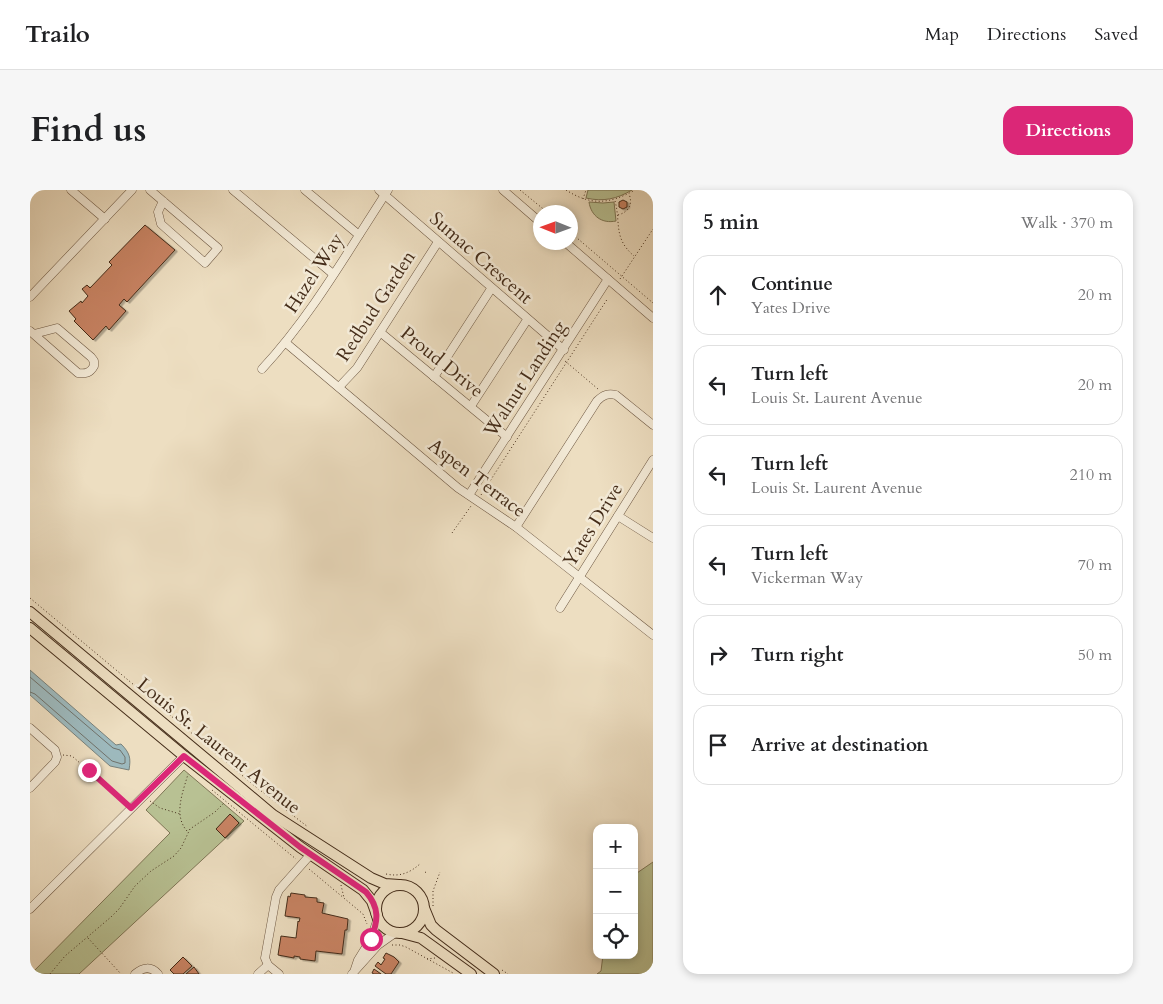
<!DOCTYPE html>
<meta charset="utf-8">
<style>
body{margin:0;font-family:Cardo,serif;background:#f6f6f6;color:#202124}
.controls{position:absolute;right:15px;bottom:15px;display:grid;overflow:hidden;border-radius:10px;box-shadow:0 2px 8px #0003}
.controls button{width:45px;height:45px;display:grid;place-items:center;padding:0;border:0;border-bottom:1px solid #e0e0e0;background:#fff;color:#202124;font:25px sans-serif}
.compass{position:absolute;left:503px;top:15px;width:45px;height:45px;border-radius:50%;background:#fff;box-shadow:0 2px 8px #0003;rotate:271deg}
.stop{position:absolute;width:15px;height:15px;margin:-11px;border:4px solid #db2777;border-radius:50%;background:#fff}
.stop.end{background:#db2777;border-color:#fff;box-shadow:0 1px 5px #0008}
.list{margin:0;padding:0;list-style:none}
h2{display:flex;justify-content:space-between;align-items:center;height:65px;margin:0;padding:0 20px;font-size:21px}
h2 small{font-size:16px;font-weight:400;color:#757577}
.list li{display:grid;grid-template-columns:32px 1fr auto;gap:15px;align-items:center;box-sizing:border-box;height:80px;margin:0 10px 10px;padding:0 10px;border:1px solid #e0e0e0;border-radius:15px}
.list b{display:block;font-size:19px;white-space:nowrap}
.list p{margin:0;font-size:16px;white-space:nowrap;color:#757577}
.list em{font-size:16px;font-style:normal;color:#757577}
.icon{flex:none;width:28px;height:28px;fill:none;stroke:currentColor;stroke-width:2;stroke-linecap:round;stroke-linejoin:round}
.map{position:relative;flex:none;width:623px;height:784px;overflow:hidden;border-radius:15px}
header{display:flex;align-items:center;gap:30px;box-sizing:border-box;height:70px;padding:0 25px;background:#fff;border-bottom:1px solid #e0e0e0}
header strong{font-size:24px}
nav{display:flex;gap:28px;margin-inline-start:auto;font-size:18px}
.intro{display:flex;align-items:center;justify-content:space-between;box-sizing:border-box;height:120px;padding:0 30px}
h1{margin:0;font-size:35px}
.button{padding:12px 22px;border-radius:15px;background:#db2777;color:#fff;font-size:18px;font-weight:700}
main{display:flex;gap:30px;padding:0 30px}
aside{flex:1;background:#fff;border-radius:15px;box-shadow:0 2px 8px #0003}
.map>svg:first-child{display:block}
.green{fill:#b8c193;stroke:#7e7656}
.water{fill:#9db9bd;stroke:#79817b}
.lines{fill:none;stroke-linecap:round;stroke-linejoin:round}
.shore{stroke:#70726b;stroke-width:1}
.building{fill:#c88364;stroke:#442c19;filter:url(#shadow)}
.minor-casing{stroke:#6e5843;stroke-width:9}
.major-casing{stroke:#442c19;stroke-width:12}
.path{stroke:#442c19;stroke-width:1;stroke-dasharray:1 2.5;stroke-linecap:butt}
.minor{stroke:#f3ead7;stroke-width:8}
.major{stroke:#eddec1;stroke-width:10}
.route{stroke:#db2777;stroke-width:6}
.labels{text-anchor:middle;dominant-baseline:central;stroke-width:5;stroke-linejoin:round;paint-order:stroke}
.street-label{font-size:19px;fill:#442c19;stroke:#f3ead7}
</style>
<header>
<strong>Trailo</strong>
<nav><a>Map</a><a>Directions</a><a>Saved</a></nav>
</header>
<div class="intro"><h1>Find us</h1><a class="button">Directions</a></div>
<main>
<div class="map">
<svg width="623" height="784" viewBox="0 0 623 784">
<defs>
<filter id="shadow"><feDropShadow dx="2.5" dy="1.5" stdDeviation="0" flood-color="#0004"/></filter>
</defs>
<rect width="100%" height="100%" fill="#eddec1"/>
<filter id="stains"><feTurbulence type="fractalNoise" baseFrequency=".004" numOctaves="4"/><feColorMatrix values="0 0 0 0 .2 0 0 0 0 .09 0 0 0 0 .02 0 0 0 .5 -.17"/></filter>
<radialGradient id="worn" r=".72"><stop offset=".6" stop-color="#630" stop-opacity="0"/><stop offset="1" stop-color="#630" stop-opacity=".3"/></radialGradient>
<g class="green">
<path d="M558,0h44c-15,9 -29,12 -46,8z"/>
<path d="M559,12l14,1 11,-1 2,19c-14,3 -25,-5 -27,-19z"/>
<polygon points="154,580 214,631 49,784 1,784 140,643 116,620"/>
<polygon points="623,672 623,784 567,784 571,781 573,765 604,765 604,685"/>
</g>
<path class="water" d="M0,480l86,75 5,-1c9,9 10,14 8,26l-19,-4 -80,-71z"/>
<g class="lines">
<polyline class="shore" points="0,487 83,558 90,560 95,567 95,573 92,574 82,571 5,504 0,502"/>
</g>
<g class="building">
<polygon points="593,10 597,12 597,17 593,19 589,17 589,12"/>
<polygon points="115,35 145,60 97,112 94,109 89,115 96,121 79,140 76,136 63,150 44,131 46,129 39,121 51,111 52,113 58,106 52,99 57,95 60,98 82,75 79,72"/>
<polygon points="200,624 209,633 195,648 186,639"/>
<polygon points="261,703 275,705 275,707 287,708 287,712 294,713 292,723 318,729 317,740 315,740 312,764 286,761 285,771 270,769 270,767 264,766 264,768 248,765 251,746 266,748 268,731 269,732 270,728 255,726 258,706 260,707"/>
<polygon points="356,763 364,767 369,772 361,784 356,784 345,776 348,772 351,775 355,769 353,768"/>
<polygon points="153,767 162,776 153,784 144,784 140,780"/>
<polygon points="164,777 169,784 156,784"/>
<polygon points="344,779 351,784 344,784 342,783"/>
</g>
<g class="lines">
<g class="minor-casing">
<g id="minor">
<polyline points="41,0 75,29"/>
<polyline points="120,0 188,58 175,73 131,34 128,22 133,11"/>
<polyline points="203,0 303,84"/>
<polyline points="275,0 329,45"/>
<polyline points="349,0 534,160"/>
<polyline points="473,0 510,32"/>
<polyline points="535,52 623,128"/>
<polyline points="0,107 102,0"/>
<path d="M0,141l48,42c8,1 12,0 16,-7v-5l-3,-4 -34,-29 -23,6"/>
<polyline points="350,142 477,247"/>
<polyline points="256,153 428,298 486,337 623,445"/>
<path d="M232,179c50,-54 86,-118 126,-179"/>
<polyline points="404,187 461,99"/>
<polyline points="309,197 327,178 408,52"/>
<polyline points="441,216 497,130"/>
<polyline points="439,305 578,89"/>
<polyline points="588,326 623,348"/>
<path d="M486,337l81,-126c6,-6 11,-8 19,-6l37,30"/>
<polyline points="530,418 623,270"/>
<polyline points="0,538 25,560 27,567 25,572 0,598"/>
<polyline points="0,719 154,566"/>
<polyline points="325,779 328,770 341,749 348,728"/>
<path d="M105,784c8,-7 16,-8 23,0"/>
<polyline points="228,784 238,775"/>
<polyline points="249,784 238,775 235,768 246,707 249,700 281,664"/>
<polyline points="322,784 348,755 365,743"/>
</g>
</g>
<g class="major-casing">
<g id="major">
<polyline points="0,422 243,625 341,688 355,694 369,695"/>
<polyline points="0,438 154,566 270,657 333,700 342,711 347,725"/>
<circle cx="370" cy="719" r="24"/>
<polyline points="394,718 401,735 406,740 464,784"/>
<polyline points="372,743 391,748 441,784"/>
</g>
</g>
<g class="path">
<polyline points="490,0 517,22"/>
<path d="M536,0c25,16 44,14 69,0"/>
<polyline points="553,9 556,0"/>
<path d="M585,11c6,22 -2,37 19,55"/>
<path d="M588,25c11,-3 15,-11 11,-21"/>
<polyline points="540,42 623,113"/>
<polyline points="590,89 623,39"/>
<polyline points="535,171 568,199"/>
<polyline points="451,305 578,108"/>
<polyline points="422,343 441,316"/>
<polyline points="0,408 226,597 278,637"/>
<polyline points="33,565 42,566 96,614"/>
<polyline points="182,600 266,669"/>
<polyline points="120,611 130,618 150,624"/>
<path d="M157,641c-14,-16 -4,-39 1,-57"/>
<polyline points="279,679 333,724 337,734"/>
<polyline points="395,682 397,683"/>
<path d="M356,684c14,3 24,-1 35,-11"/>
<polyline points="311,695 314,708"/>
<polyline points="403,716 403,701 410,682"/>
<polyline points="58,748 91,784"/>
<polyline points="362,755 370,755 376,757 423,783"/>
<polyline points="397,769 405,768"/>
<polyline points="472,780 478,784"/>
<polyline points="20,784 35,766 81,727 89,719 105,696 121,681 144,666 151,658 160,639 185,622 195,612"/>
</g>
<use href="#minor" class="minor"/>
<use href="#major" class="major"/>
</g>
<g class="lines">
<path class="route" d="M59,580l42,38 53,-52 116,91 66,45c14,16 12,29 5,47"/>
</g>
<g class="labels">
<g class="street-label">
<text transform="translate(451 68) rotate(41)">Sumac Crescent</text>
<text transform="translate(284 83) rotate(-57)">Hazel Way</text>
<text transform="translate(346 116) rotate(-57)">Redbud Garden</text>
<text transform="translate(412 172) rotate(39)">Proud Drive</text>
<text transform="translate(495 189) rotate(-57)">Walnut Landing</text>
<text transform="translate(447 288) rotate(37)">Aspen Terrace</text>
<text transform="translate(563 335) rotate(-58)">Yates Drive</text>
<text transform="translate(189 556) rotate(39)">Louis St. Laurent Avenue</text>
</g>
</g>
<rect width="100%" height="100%" filter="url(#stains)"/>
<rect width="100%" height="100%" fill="url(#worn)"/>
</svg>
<div class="controls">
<button>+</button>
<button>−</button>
<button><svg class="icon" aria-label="locate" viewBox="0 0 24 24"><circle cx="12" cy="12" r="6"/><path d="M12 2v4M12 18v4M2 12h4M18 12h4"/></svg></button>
</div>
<svg class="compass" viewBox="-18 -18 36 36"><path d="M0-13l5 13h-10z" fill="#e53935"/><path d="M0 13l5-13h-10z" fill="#757577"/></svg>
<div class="stop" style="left:341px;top:749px"></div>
<div class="stop end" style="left:59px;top:580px"></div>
</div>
<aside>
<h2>5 min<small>Walk · 370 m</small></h2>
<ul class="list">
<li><svg class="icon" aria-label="ahead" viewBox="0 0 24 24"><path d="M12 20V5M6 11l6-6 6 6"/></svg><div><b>Continue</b><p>Yates Drive</p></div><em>20 m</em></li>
<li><svg class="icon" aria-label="left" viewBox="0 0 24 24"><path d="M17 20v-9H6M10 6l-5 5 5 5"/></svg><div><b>Turn left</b><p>Louis St. Laurent Avenue</p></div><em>20 m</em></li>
<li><svg class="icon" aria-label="left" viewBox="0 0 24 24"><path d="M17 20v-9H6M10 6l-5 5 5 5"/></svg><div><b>Turn left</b><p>Louis St. Laurent Avenue</p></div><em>210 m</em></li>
<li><svg class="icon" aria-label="left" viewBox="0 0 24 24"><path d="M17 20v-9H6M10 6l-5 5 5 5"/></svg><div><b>Turn left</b><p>Vickerman Way</p></div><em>70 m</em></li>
<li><svg class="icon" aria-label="right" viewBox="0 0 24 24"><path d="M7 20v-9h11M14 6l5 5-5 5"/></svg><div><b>Turn right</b></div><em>50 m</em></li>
<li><svg class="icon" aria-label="arrive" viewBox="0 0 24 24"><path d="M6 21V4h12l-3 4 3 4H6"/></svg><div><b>Arrive at destination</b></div></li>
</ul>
</aside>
</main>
